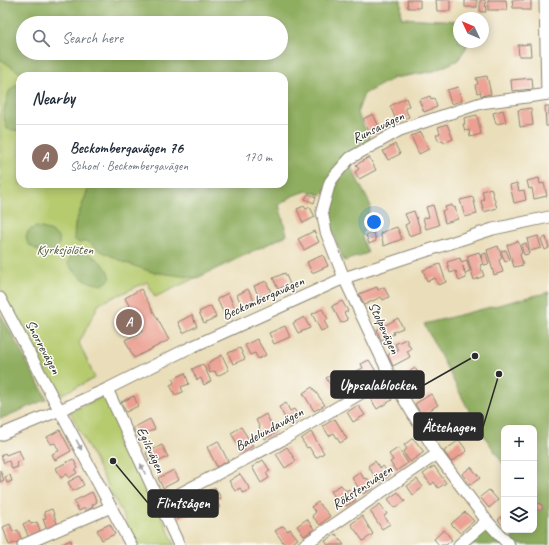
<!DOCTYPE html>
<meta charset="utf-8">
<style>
body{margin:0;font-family:Caveat,sans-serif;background:#f6f6f7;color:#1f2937}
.controls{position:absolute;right:12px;bottom:12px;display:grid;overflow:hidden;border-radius:8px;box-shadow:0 2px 10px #0003}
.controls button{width:36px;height:36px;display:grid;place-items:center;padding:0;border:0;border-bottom:1px solid #e0e1e3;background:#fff;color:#1f2937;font:20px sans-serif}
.compass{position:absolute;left:453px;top:12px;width:36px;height:36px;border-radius:50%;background:#fff;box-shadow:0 2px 10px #0003;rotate:314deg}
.you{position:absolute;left:374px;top:222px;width:14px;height:14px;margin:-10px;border:3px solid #fff;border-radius:50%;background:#1a73e8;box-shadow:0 0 0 6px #1a73e833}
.badge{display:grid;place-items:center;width:26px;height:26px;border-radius:50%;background:#b45309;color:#fff;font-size:13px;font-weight:700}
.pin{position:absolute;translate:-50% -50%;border:2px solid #fff;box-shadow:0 1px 4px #0006}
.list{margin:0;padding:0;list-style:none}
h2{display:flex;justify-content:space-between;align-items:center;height:52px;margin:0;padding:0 16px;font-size:17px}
h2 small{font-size:13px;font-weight:400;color:#747a83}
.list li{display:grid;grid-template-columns:26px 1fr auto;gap:12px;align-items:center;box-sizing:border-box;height:64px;padding:0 16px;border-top:1px solid #e0e1e3}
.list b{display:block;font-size:15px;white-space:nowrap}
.list p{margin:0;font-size:13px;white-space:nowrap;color:#747a83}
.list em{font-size:13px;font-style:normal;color:#747a83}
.icon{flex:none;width:22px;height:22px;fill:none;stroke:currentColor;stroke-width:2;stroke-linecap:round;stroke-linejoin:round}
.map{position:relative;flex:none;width:549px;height:545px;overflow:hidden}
.search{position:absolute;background:#fff;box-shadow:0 2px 10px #0003;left:16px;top:16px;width:272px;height:44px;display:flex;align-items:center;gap:10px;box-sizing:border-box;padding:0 14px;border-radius:22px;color:#747a83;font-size:15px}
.panel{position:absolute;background:#fff;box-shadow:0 2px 10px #0003;left:16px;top:72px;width:272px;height:116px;border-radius:12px}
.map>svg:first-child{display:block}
.green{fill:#b6ca6e;stroke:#707a4c;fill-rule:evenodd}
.forest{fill:#90ae61;stroke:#5e6c46;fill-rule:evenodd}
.building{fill:#eb9f91}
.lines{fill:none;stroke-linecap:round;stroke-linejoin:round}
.minor-casing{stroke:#8a8472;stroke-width:13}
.minor{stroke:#fff;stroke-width:11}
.oneway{fill:#a0a0a0}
.labels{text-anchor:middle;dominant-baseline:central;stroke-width:3;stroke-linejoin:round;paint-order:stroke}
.street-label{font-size:14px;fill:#2b2b2b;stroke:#fdfcf7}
.park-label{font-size:14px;fill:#555b3f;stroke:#fdfcf7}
.leader{fill:none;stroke:#2b2b2b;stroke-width:1.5}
.callout-dot{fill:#2b2b2b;stroke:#fdfcf7;stroke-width:1.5}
.callout{fill:#2b2b2b;stroke:#2b2b2b;stroke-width:1.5}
.callout-label{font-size:15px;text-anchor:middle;font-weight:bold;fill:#fff}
</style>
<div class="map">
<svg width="549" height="545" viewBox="0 0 549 545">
<rect width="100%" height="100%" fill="#fdfcf7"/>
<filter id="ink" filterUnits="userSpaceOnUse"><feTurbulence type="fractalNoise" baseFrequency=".025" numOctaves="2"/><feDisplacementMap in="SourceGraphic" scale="8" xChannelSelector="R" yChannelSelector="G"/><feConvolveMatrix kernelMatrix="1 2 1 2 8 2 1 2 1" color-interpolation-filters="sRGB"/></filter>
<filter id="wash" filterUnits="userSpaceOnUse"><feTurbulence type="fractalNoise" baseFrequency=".012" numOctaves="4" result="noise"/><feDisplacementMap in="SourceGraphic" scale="16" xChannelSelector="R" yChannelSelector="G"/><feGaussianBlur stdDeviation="0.9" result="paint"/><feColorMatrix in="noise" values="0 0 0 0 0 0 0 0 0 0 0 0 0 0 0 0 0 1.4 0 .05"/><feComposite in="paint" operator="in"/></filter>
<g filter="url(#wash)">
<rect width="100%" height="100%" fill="#eadeba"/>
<g class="green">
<path d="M0,0h401v18l58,3v21h7l1,4 -9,14 -24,11 -40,7 -31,16 -6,19 14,27 -49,55 -15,-4 -13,4 -15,10 8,30 -132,62 -8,-15 -48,22 -20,39 16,35 -37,18 -58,-108zM23,23h258v30h-258zM20,76h264v108h-264z"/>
<polygon points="104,396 175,545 138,545 70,412"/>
</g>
<g class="forest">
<path d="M0,0h401v18l58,3v21h7l1,4 -9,14 -24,11 -40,7 -30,16 -7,19 14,27 -49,55 -15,-4 -13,4 -15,10 8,30 -90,43 -45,-6 -26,-9 -27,-13 -12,-9 -8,2 -5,-4 1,-15 15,-40h194v-108h-259l-25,-17zM23,23h258v30h-258z"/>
<polygon points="20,82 20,131 7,129 3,115 9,91"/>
<polygon points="350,165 371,206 362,237 368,253 344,261 337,244 330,223 333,196 339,180"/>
<path d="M35,227c10,1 17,4 24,11v6l-5,7 -10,3 -16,-10 -2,-6 2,-7z"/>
<path d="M84,251c13,8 22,12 27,27l-8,7c-18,-3 -23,-7 -35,-21l3,-9z"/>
<polygon points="549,292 549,545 516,545 511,539 520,530 534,530 534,514 535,512 534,510 534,428 504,428 504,465 476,424 424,324"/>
<polygon points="0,313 47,399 0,419"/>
<polygon points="488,527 503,545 467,545"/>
</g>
<g id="blocks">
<g class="building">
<polygon points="407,0 420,0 420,8 408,8"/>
<polygon points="436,0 450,0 450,11 437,11"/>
<rect x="465" y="0" width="12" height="7"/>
<polygon points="480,0 485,0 486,12 480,12"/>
<polygon points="488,0 506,0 507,10 488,10"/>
<polygon points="512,0 531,0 531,10 522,10 522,8 513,8"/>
<polygon points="530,44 531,56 519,56 518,45"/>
<polygon points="487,76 491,94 481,96 481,92 477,93 475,85 478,84 476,78"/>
<polygon points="532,78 533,89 512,91 511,80"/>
<polygon points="458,87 462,101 451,104 447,90"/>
<polygon points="430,96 431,99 434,98 437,107 424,112 419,100"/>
<polygon points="406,98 409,106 405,108 409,117 397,122 390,106"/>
<polygon points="545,106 549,106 549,126 546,126"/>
<polygon points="531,108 533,125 520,127 518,110"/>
<polygon points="503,110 506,122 496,124 493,113"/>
<polygon points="373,114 381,131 371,135 363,119"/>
<polygon points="477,115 481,134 470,137 469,130 465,131 463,124 465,124 464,118"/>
<polygon points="447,124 453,139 444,143 443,140 439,141 436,135 440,133 438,127"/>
<polygon points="421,132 429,149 419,154 411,136"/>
<polygon points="395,144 400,154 388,160 383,151"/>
<polygon points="369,157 376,170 359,179 355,172 359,169 356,165"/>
<polygon points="539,178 540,184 544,183 547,196 534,199 532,188 529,189 527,181"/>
<polygon points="517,183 519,191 524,190 526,200 514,203 510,185"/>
<polygon points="491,188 497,208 484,212 481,201 484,199 482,191"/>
<polygon points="308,194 316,197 314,203 305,199"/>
<polygon points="473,197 477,214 465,217 460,200"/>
<polygon points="433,205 439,225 426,229 423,218 429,217 426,207"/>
<polygon points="452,205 453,208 455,207 458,219 445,223 442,211 446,210 445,207"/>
<polygon points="304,206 306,209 310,207 315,217 303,223 297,209"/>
<polygon points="414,211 421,232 409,236 405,225 409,223 405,214"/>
<polygon points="397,227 402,239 384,246 380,233"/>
<polygon points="314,231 319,242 304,250 298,239"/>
<polygon points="374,233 376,241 369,244 366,235"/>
<polygon points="538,236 541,248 530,251 527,239"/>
<polygon points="546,237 549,248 545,250 541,239"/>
<polygon points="518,241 522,253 520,254 523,265 514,267 507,245"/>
<polygon points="526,243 529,254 524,255 521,245"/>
<polygon points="498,246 502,258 499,260 503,272 494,275 487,250"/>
<polygon points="506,250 510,260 505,262 501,251"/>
<polygon points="479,252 483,264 480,265 484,276 474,280 467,256"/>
<polygon points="486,253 489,264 484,265 481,255"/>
<polygon points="323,255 328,266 312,273 307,262"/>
<polygon points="460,258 461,262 467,260 470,271 465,273 463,266 466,278 459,281 456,271 450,273 447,262"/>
<polygon points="440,264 446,282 438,285 435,278 427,281 423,270"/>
<polygon points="285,273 290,284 278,289 273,278"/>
<polygon points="266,281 271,292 259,297 254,286"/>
<polygon points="377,287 378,290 384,287 389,297 383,300 381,297 364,305 359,294"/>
<polygon points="141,289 169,340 134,358 125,340 143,331 125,298"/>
<polygon points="248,289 254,300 242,306 237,295"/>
<polygon points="228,293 235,309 224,314 217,299"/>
<polygon points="342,301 348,311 344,313 348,320 341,323 332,306"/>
<polygon points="211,306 216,317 204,323 199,312"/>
<polygon points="322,309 328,319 324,321 328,328 321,331 312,314"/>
<polygon points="192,315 197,326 183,333 178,322"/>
<polygon points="304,317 310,328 298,333 293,323"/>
<polygon points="398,318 403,328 393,332 394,334 381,340 377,330"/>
<polygon points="285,326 290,337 274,344 269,333"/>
<polygon points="257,339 266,355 258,359 255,353 250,355 245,345"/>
<polygon points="406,339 411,349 407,351 410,357 393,366 388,355 398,350 395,344"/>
<polygon points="240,348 245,359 233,364 228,353"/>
<polygon points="222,355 229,370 217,376 215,371 210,373 207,365 210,363 209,362"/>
<polygon points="369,360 377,373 361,383 355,372 363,368 361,364"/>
<polygon points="203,364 211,381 204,385 201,378 197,380 192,369"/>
<polygon points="415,368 422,379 407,389 400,378"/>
<polygon points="185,373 189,384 181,387 183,392 175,395 170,385 174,383 173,379"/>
<polygon points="333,374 339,383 347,377 353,387 338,397 326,378"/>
<polygon points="312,387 325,405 314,411 303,393"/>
<polygon points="386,389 392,400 377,409 371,399 374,396 373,394 379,391 380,393"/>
<polygon points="431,394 438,405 422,415 415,404"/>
<polygon points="134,396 138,406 126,412 121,402"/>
<polygon points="286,403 290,411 294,409 300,418 289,425 279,407"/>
<polygon points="358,405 365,415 353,422 347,412"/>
<polygon points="266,414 276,433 265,439 259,429 260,428 256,420"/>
<polygon points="150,419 155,429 138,437 133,428"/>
<polygon points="335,419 347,439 340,443 334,433 329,436 323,426"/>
<polygon points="241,427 253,446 242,452 231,433"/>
<polygon points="60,430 71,451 55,460 52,454 59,451 55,443 51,444 47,437"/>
<polygon points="311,432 324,453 316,458 309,447 307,448 301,439"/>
<polygon points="413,438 424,452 410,462 403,452 407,449 404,445"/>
<polygon points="459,440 467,451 451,462 444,451"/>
<polygon points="218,441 228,461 217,467 207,447"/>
<polygon points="162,445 168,457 151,465 146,453"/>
<polygon points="287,447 296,461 285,468 276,454"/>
<polygon points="398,448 408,463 396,471 390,462 393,460 389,454"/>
<polygon points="19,450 23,460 16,463 18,467 12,469 9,461 4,463 1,455 5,453 6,455"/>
<polygon points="73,459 78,468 75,470 77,473 69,478 67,474 61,478 56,468"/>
<polygon points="263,460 270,471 266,473 269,478 261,483 252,467"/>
<polygon points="375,461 380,468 383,466 390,475 379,483 368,466"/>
<polygon points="434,466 446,483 438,488 434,482 431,485 423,474"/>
<polygon points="471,467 480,478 470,485 462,474"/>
<polygon points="0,470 4,480 0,482"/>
<polygon points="174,470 179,480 163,488 158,478"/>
<polygon points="360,472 364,479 367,478 373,488 363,494 352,478"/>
<polygon points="240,474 250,489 243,493 240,488 235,491 229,481"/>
<polygon points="10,475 12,481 7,483 5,477"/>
<polygon points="79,476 84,485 73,491 68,482"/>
<polygon points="417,479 423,487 413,495 407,486"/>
<polygon points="341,485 346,491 349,489 356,500 346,506 340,497 336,499 331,491"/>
<polygon points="215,487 221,498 216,500 220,507 212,511 203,493"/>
<polygon points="489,490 498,500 489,508 480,497"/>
<polygon points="92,492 97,502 92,505 93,507 86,511 85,508 79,511 74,501"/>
<polygon points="398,492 405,501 395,508 388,499"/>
<polygon points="318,502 330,516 320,525 312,516 316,512 311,507"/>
<polygon points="541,503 543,509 538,511 536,505"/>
<polygon points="184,504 189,514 177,520 172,510"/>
<polygon points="380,504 387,514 384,516 390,524 382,529 370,511"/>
<polygon points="52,509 58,526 47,530 43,519 46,518 44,512"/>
<polygon points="465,512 474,521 460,533 451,524"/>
<polygon points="504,515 504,527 498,520"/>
<polygon points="362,516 373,534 363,541 351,524"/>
<polygon points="307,519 314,529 304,536 297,526"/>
<polygon points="29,521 31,524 37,522 41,533 29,538 23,524"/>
<polygon points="10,524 13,532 18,530 22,541 9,545 3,527"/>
<polygon points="110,524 115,534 102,540 97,530"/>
<polygon points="283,526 288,531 290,529 298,539 290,545 285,545 275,531"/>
<polygon points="444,530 452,540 446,545 439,545 434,539"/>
<polygon points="336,534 344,545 328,545 325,541"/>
<polygon points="71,540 72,545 59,545"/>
</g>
</g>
</g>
<g filter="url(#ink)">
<use href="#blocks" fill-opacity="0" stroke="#8a8472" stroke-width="1"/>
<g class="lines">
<g class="minor-casing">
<g id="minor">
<polyline points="545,0 547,94"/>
<polyline points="0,298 131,545"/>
<polyline points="107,389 179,545"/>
<polyline points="0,435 60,410 107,389 185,350 344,278 493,229 549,217"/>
<polyline points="160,504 282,440 390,376"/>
<polyline points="23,545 111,507"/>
<polyline points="304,545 437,454"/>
<polyline points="459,545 487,521"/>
<polyline points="509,545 487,521 437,454 390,376 344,278 326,232 322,211 330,182 336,174 350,158 400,130 481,103 549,94"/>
</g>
</g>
<use href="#minor" class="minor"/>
</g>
<defs><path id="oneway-solid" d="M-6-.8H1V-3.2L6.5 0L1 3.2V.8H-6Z"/></defs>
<g class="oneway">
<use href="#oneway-solid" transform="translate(79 445) rotate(62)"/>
<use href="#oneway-solid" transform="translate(143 469) rotate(-115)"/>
</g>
</g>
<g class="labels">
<g class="street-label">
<text transform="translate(378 127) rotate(-26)">Runsavägen</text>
<text transform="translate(263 298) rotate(-24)">Beckombergavägen</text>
<text transform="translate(384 328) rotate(65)">Stolpevägen</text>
<text transform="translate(43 347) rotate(62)">Snorrevägen</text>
<text transform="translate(269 429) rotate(-29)">Badelundavägen</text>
<text transform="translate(151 450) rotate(65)">Egilsvägen</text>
<text transform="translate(362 487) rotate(-34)">Rökstensvägen</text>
</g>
<g class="park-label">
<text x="65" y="249">Kyrksjölöten</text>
</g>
</g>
<path class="leader" d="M475 356L424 385M499 374L483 427M113 461L148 503"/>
<g class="callout-dot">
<circle cx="475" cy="356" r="4"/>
<circle cx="499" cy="374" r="4"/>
<circle cx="113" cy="461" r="4"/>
</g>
<g class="callout">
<rect x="331" y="371" width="93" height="27" rx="4"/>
<rect x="414" y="413" width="69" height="27" rx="4"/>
<rect x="148" y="490" width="70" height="27" rx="4"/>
</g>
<g class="callout-label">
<text x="378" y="390">Uppsalablocken</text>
<text x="449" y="432">Ättehagen</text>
<text x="183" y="508">Flintsågen</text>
</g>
</svg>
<div class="controls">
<button>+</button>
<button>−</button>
<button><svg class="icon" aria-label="layers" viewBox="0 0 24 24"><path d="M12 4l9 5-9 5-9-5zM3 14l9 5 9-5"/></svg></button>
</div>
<svg class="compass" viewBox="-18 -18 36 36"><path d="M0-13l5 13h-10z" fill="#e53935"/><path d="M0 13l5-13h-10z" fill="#747a83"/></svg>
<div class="you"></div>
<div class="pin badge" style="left:129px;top:322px;background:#8d6e63">A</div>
<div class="search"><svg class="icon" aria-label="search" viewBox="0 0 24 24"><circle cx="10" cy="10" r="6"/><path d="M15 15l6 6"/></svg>Search here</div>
<section class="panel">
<h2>Nearby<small></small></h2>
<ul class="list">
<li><span class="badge" style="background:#8d6e63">A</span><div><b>Beckombergavägen 76</b><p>School · Beckombergavägen</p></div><em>170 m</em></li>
</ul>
</section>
</div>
